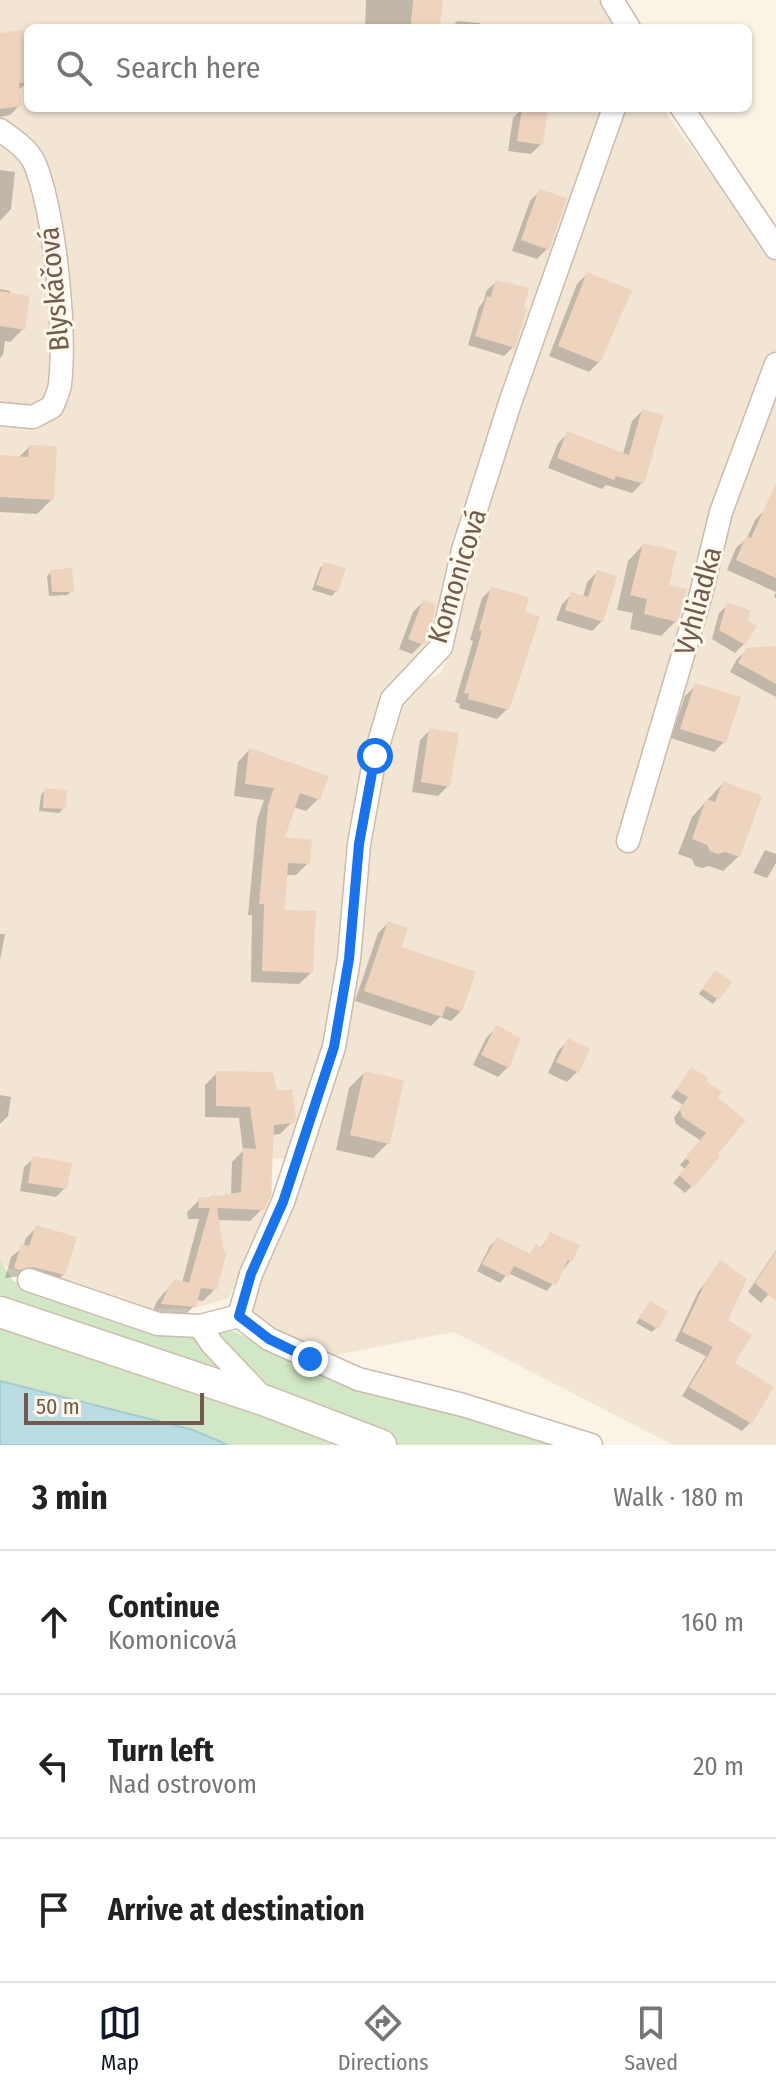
<!DOCTYPE html>
<meta charset="utf-8">
<style>
body{margin:0;font-family:"Fira Sans Condensed",sans-serif;background:#f2f2f2;color:#222}
.scale{position:absolute;left:24px;bottom:20px;width:180px;box-sizing:border-box;padding-left:8px;border:4px solid #725a4c;border-top:0;font-size:22px;line-height:28px;white-space:nowrap;color:#725a4c;-webkit-text-stroke:6px #fef7eb;paint-order:stroke}
.stop{position:absolute;width:24px;height:24px;margin:-18px;border:6px solid #1a73e8;border-radius:50%;background:#fff}
.stop.end{background:#1a73e8;border-color:#fff;box-shadow:0 2px 8px #0008}
.list{margin:0;padding:0;list-style:none}
h2{display:flex;justify-content:space-between;align-items:center;height:104px;margin:0;padding:0 32px;font-size:34px}
h2 small{font-size:26px;font-weight:400;color:#767676}
.list li{display:grid;grid-template-columns:52px 1fr auto;gap:24px;align-items:center;box-sizing:border-box;height:144px;padding:0 32px;border-top:2px solid #e0e0e0}
.list b{display:block;font-size:30px;white-space:nowrap}
.list p{margin:0;font-size:26px;white-space:nowrap;color:#767676}
.list em{font-size:26px;font-style:normal;color:#767676}
.icon{flex:none;width:44px;height:44px;fill:none;stroke:currentColor;stroke-width:2;stroke-linecap:round;stroke-linejoin:round}
.map{position:relative;flex:none;width:776px;height:1445px;overflow:hidden}
.search{position:absolute;background:#fff;box-shadow:0 2px 6px #0004;left:24px;right:24px;top:24px;height:88px;display:flex;align-items:center;gap:20px;box-sizing:border-box;padding:0 28px;border-radius:12px;color:#767676;font-size:30px}
.sheet{height:536px;background:#fff}
nav{display:flex;justify-content:space-around;align-items:center;box-sizing:border-box;height:112px;border-top:2px solid #e0e0e0;background:#fff;font-size:22px;color:#767676}
nav a{display:grid;justify-items:center;gap:4px}
nav .on{color:#111827}
.map>svg:first-child{display:block}
.residential{fill:#f2e5d4}
.green{fill:#d2e7c5}
.water{fill:#bbdce3;stroke:#a2cbd4;stroke-width:2}
.shadow{fill:#0003}
.building{fill:#eed3bf}
.lines{fill:none;stroke-linecap:round;stroke-linejoin:round}
.street-casing{stroke:#ccbbac;stroke-width:25}
.secondary-casing{stroke:#d0bdad;stroke-width:33}
.street{stroke:#fff;stroke-width:22}
.secondary{stroke:#fff;stroke-width:30}
.route{stroke:#1a73e8;stroke-width:10}
.labels{text-anchor:middle;dominant-baseline:central;stroke-width:6;stroke-linejoin:round;paint-order:stroke}
.street-label{font-size:28px;fill:#725a4c;stroke:#fef7eb}
</style>
<div class="map">
<svg width="776" height="1445" viewBox="0 0 776 1445">
<rect width="100%" height="100%" fill="#fbf3e5"/>
<g class="residential">
<polygon points="0,0 599,0 612,15 616,28 28,28 28,108 606,108 461,513 431,649 379,703 359,782 325,1050 287,1158 272,1159 272,1205 229,1298 194,1308 136,1309 0,1265"/>
<polygon points="620,108 662,108 776,261 776,1445 673,1445 454,1332 320,1358 257,1322 254,1311 254,1282 347,1006 378,800 396,716 417,687 441,672 454,643 472,543"/>
</g>
<polygon class="green" points="0,1260 13,1281 167,1336 233,1331 328,1376 474,1416 552,1445 228,1445 193,1430 0,1381"/>
<polygon class="water" points="0,1381 193,1430 228,1445 0,1445"/>
<g class="shadow">
<polygon points="366,0 441,0 438,26 436,28 365,28"/>
<polygon points="457,21 480,23 480,28 452,28"/>
<polygon points="21,32 28,81 18,91 20,105 10,115 0,117 0,35"/>
<polygon points="523,108 541,144 531,154 508,151 513,118"/>
<polygon points="0,170 15,172 11,209 0,221"/>
<polygon points="540,191 547,249 537,259 512,251 530,201"/>
<polygon points="587,274 599,362 589,372 549,356 577,284"/>
<polygon points="495,283 513,347 504,356 468,345 479,307 484,301 486,291"/>
<polygon points="0,289 10,291 10,295 23,329 10,342 5,341 3,355 0,358"/>
<polygon points="642,411 642,483 632,493 606,485 602,489 548,468 558,443 568,433 623,454 632,421"/>
<polygon points="29,447 52,499 37,514 0,512 0,457 18,458"/>
<polygon points="765,510 776,516 776,598 774,597 776,592 727,570 736,548 747,538 755,520"/>
<polygon points="643,545 667,587 676,621 661,636 630,629 633,613 617,610 628,561"/>
<polygon points="325,564 336,591 332,596 312,590 320,568"/>
<polygon points="51,572 72,591 67,595 49,596 47,576"/>
<polygon points="597,572 602,621 592,631 556,620 562,604 572,594 583,597 587,582"/>
<polygon points="492,588 507,709 497,719 459,708 460,704 455,702 473,641 470,640 482,598"/>
<polygon points="423,602 424,642 412,654 399,649 413,612"/>
<polygon points="728,605 744,644 735,653 712,639 719,613"/>
<polygon points="776,648 776,697 730,672 737,659 747,650"/>
<polygon points="695,686 724,742 714,752 671,738 685,696"/>
<polygon points="430,730 448,786 438,796 412,792 420,740"/>
<polygon points="249,750 318,799 306,811 293,807 282,839 308,863 296,875 285,875 283,912 312,972 299,984 251,982 252,915 248,915 257,820 264,800 234,796 238,762"/>
<polygon points="723,783 739,856 723,871 709,866 702,868 695,866 692,859 678,854 692,817"/>
<polygon points="45,790 64,808 59,813 39,811 41,795"/>
<polygon points="765,850 776,854 776,863 767,878 753,873"/>
<polygon points="388,923 399,948 461,1011 451,1021 440,1017 431,1026 355,1001 378,933"/>
<polygon points="0,934 5,934 0,960"/>
<polygon points="711,977 729,983 713,1004 699,994"/>
<polygon points="496,1028 508,1067 498,1077 473,1065 486,1038"/>
<polygon points="568,1041 577,1072 567,1082 548,1073 558,1051"/>
<polygon points="692,1069 716,1098 692,1186 685,1193 673,1183 685,1169 680,1165 701,1141 676,1124 674,1118 683,1105 671,1097"/>
<polygon points="217,1073 275,1093 292,1122 280,1134 271,1135 262,1209 250,1221 217,1220 215,1289 203,1301 195,1300 194,1306 182,1318 151,1315 157,1301 164,1293 176,1281 182,1283 199,1219 188,1219 187,1212 199,1200 209,1199 213,1195 214,1198 231,1195 232,1162 243,1151 239,1118 205,1117 205,1085"/>
<polygon points="364,1073 388,1143 373,1158 336,1150 349,1088"/>
<polygon points="0,1095 11,1097 8,1116 0,1124"/>
<polygon points="33,1159 65,1188 56,1197 20,1191 24,1167"/>
<polygon points="36,1228 64,1274 54,1284 22,1276 5,1278 11,1257 23,1247 26,1238"/>
<polygon points="551,1234 570,1261 547,1291 508,1273 500,1283 477,1271 490,1246 497,1239 528,1256 536,1247 540,1249"/>
<polygon points="776,1250 776,1285 761,1303 748,1292"/>
<polygon points="721,1263 725,1321 732,1364 750,1423 742,1431 682,1396 706,1356 675,1341 698,1292"/>
<polygon points="650,1303 656,1328 652,1332 636,1323"/>
</g>
<g class="building">
<polygon points="413,0 443,0 440,27 411,24"/>
<polygon points="23,30 28,82 19,83 22,106 0,109 0,33"/>
<polygon points="522,108 548,110 543,145 517,141"/>
<polygon points="539,189 567,198 549,250 521,240"/>
<polygon points="587,272 632,290 600,363 558,346"/>
<polygon points="495,280 529,288 524,307 527,308 515,348 475,336 487,296 491,297"/>
<polygon points="0,291 30,296 25,330 0,326"/>
<polygon points="642,409 664,415 644,484 616,476 614,480 557,458 567,431 629,455"/>
<polygon points="29,445 57,446 54,500 0,497 0,455 28,457"/>
<polygon points="776,483 776,578 736,560 746,536 751,538"/>
<polygon points="643,543 677,551 669,585 687,589 678,622 644,614 647,599 630,595"/>
<polygon points="324,562 346,568 338,592 316,585"/>
<polygon points="72,568 74,592 52,592 50,570"/>
<polygon points="597,570 617,576 603,622 565,610 571,592 588,597"/>
<polygon points="491,586 529,598 525,612 540,616 509,710 468,699 469,694 464,693 482,631 479,630"/>
<polygon points="423,600 436,605 430,631 424,645 408,639"/>
<polygon points="727,602 750,610 748,621 757,626 745,645 719,630"/>
<polygon points="776,646 776,684 738,663 746,648"/>
<polygon points="695,683 741,697 726,743 680,729"/>
<polygon points="429,728 459,733 450,787 421,782"/>
<polygon points="249,748 329,776 320,800 300,793 285,837 312,840 310,864 288,863 285,910 316,911 313,973 262,971 264,904 259,904 268,806 274,788 245,784"/>
<polygon points="723,781 762,796 740,857 725,852 718,854 710,851 707,845 692,839 706,799 715,802"/>
<polygon points="44,788 67,790 66,809 43,808"/>
<polygon points="388,921 408,928 402,947 476,972 462,1012 446,1006 442,1017 364,991"/>
<polygon points="715,970 732,982 719,1000 702,989"/>
<polygon points="496,1025 521,1038 509,1068 481,1055"/>
<polygon points="568,1038 590,1049 579,1073 556,1062"/>
<polygon points="691,1067 708,1078 706,1081 722,1092 718,1098 746,1120 718,1154 720,1156 693,1188 679,1175 690,1162 685,1158 706,1133 682,1117 680,1109 688,1097 676,1090"/>
<polygon points="216,1071 273,1072 277,1091 292,1089 296,1118 294,1123 274,1125 271,1195 264,1210 217,1208 224,1251 227,1252 217,1290 201,1288 196,1307 161,1304 169,1286 175,1279 189,1283 210,1208 199,1208 198,1198 213,1196 215,1190 215,1196 241,1192 243,1148 256,1149 250,1107 216,1106"/>
<polygon points="364,1071 404,1080 390,1144 350,1135"/>
<polygon points="32,1156 72,1163 67,1189 28,1183"/>
<polygon points="36,1225 77,1237 65,1275 33,1267 19,1270 14,1268 21,1244 29,1246"/>
<polygon points="550,1232 580,1245 572,1262 568,1260 556,1286 514,1266 508,1277 482,1264 497,1237 530,1254 535,1244 542,1248"/>
<polygon points="776,1251 776,1301 755,1283"/>
<polygon points="720,1260 747,1279 728,1320 752,1335 735,1363 774,1387 752,1424 689,1387 713,1347 682,1332 706,1281"/>
<polygon points="650,1301 668,1312 658,1329 639,1318"/>
</g>
<g class="lines">
<g class="street-casing">
<g id="street">
<polyline points="612,0 629,28"/>
<polyline points="682,108 776,248"/>
<path d="M0,130c13,9 29,20 35,34 20,51 31,165 25,220 -1,8 -5,16 -8,23l-19,10 -33,-3"/>
<polyline points="628,841 701,594 721,512 776,364"/>
<polyline points="29,1280 158,1324 200,1326 239,1316 269,1339 358,1379 463,1405 591,1445"/>
<polyline points="239,1316 251,1274 283,1202 334,1047 349,959 359,844 375,756 392,699 441,647 463,550 510,403 614,108"/>
<polyline points="200,1326 212,1344 265,1400"/>
</g>
</g>
<g class="secondary-casing">
<polyline id="secondary" points="0,1312 266,1401 381,1445"/>
</g>
<use href="#street" class="street"/>
<use href="#secondary" class="secondary"/>
</g>
<g class="lines">
<polyline class="route" points="310,1359 269,1339 239,1316 251,1274 283,1202 334,1047 349,959 359,844 375,756"/>
</g>
<g class="labels">
<g class="street-label">
<text transform="translate(54 289) rotate(-95)">Blyskáčová</text>
<text transform="translate(457 576) rotate(-73)">Komonicová</text>
<text transform="translate(698 601) rotate(-75)">Vyhliadka</text>
</g>
</g>
</svg>
<div class="scale">50 m</div>
<div class="stop" style="left:375px;top:756px"></div>
<div class="stop end" style="left:310px;top:1359px"></div>
<div class="search"><svg class="icon" aria-label="search" viewBox="0 0 24 24"><circle cx="10" cy="10" r="6"/><path d="M15 15l6 6"/></svg>Search here</div>
</div>
<section class="sheet">
<h2>3 min<small>Walk · 180 m</small></h2>
<ul class="list">
<li><svg class="icon" aria-label="ahead" viewBox="0 0 24 24"><path d="M12 20V5M6 11l6-6 6 6"/></svg><div><b>Continue</b><p>Komonicová</p></div><em>160 m</em></li>
<li><svg class="icon" aria-label="left" viewBox="0 0 24 24"><path d="M17 20v-9H6M10 6l-5 5 5 5"/></svg><div><b>Turn left</b><p>Nad ostrovom</p></div><em>20 m</em></li>
<li><svg class="icon" aria-label="arrive" viewBox="0 0 24 24"><path d="M6 21V4h12l-3 4 3 4H6"/></svg><div><b>Arrive at destination</b></div></li>
</ul>
</section>
<nav>
<a class="on"><svg class="icon" aria-label="map" viewBox="0 0 24 24"><path d="M3 6l6-2 6 2 6-2v14l-6 2-6-2-6 2zM9 4v14M15 6v14"/></svg>Map</a>
<a><svg class="icon" aria-label="directions" viewBox="0 0 24 24"><path d="M12 3l9 9-9 9-9-9zM9 14v-3h6M13 9l2 2-2 2"/></svg>Directions</a>
<a><svg class="icon" aria-label="saved" viewBox="0 0 24 24"><path d="M7 4h10v16l-5-4-5 4z"/></svg>Saved</a>
</nav>
